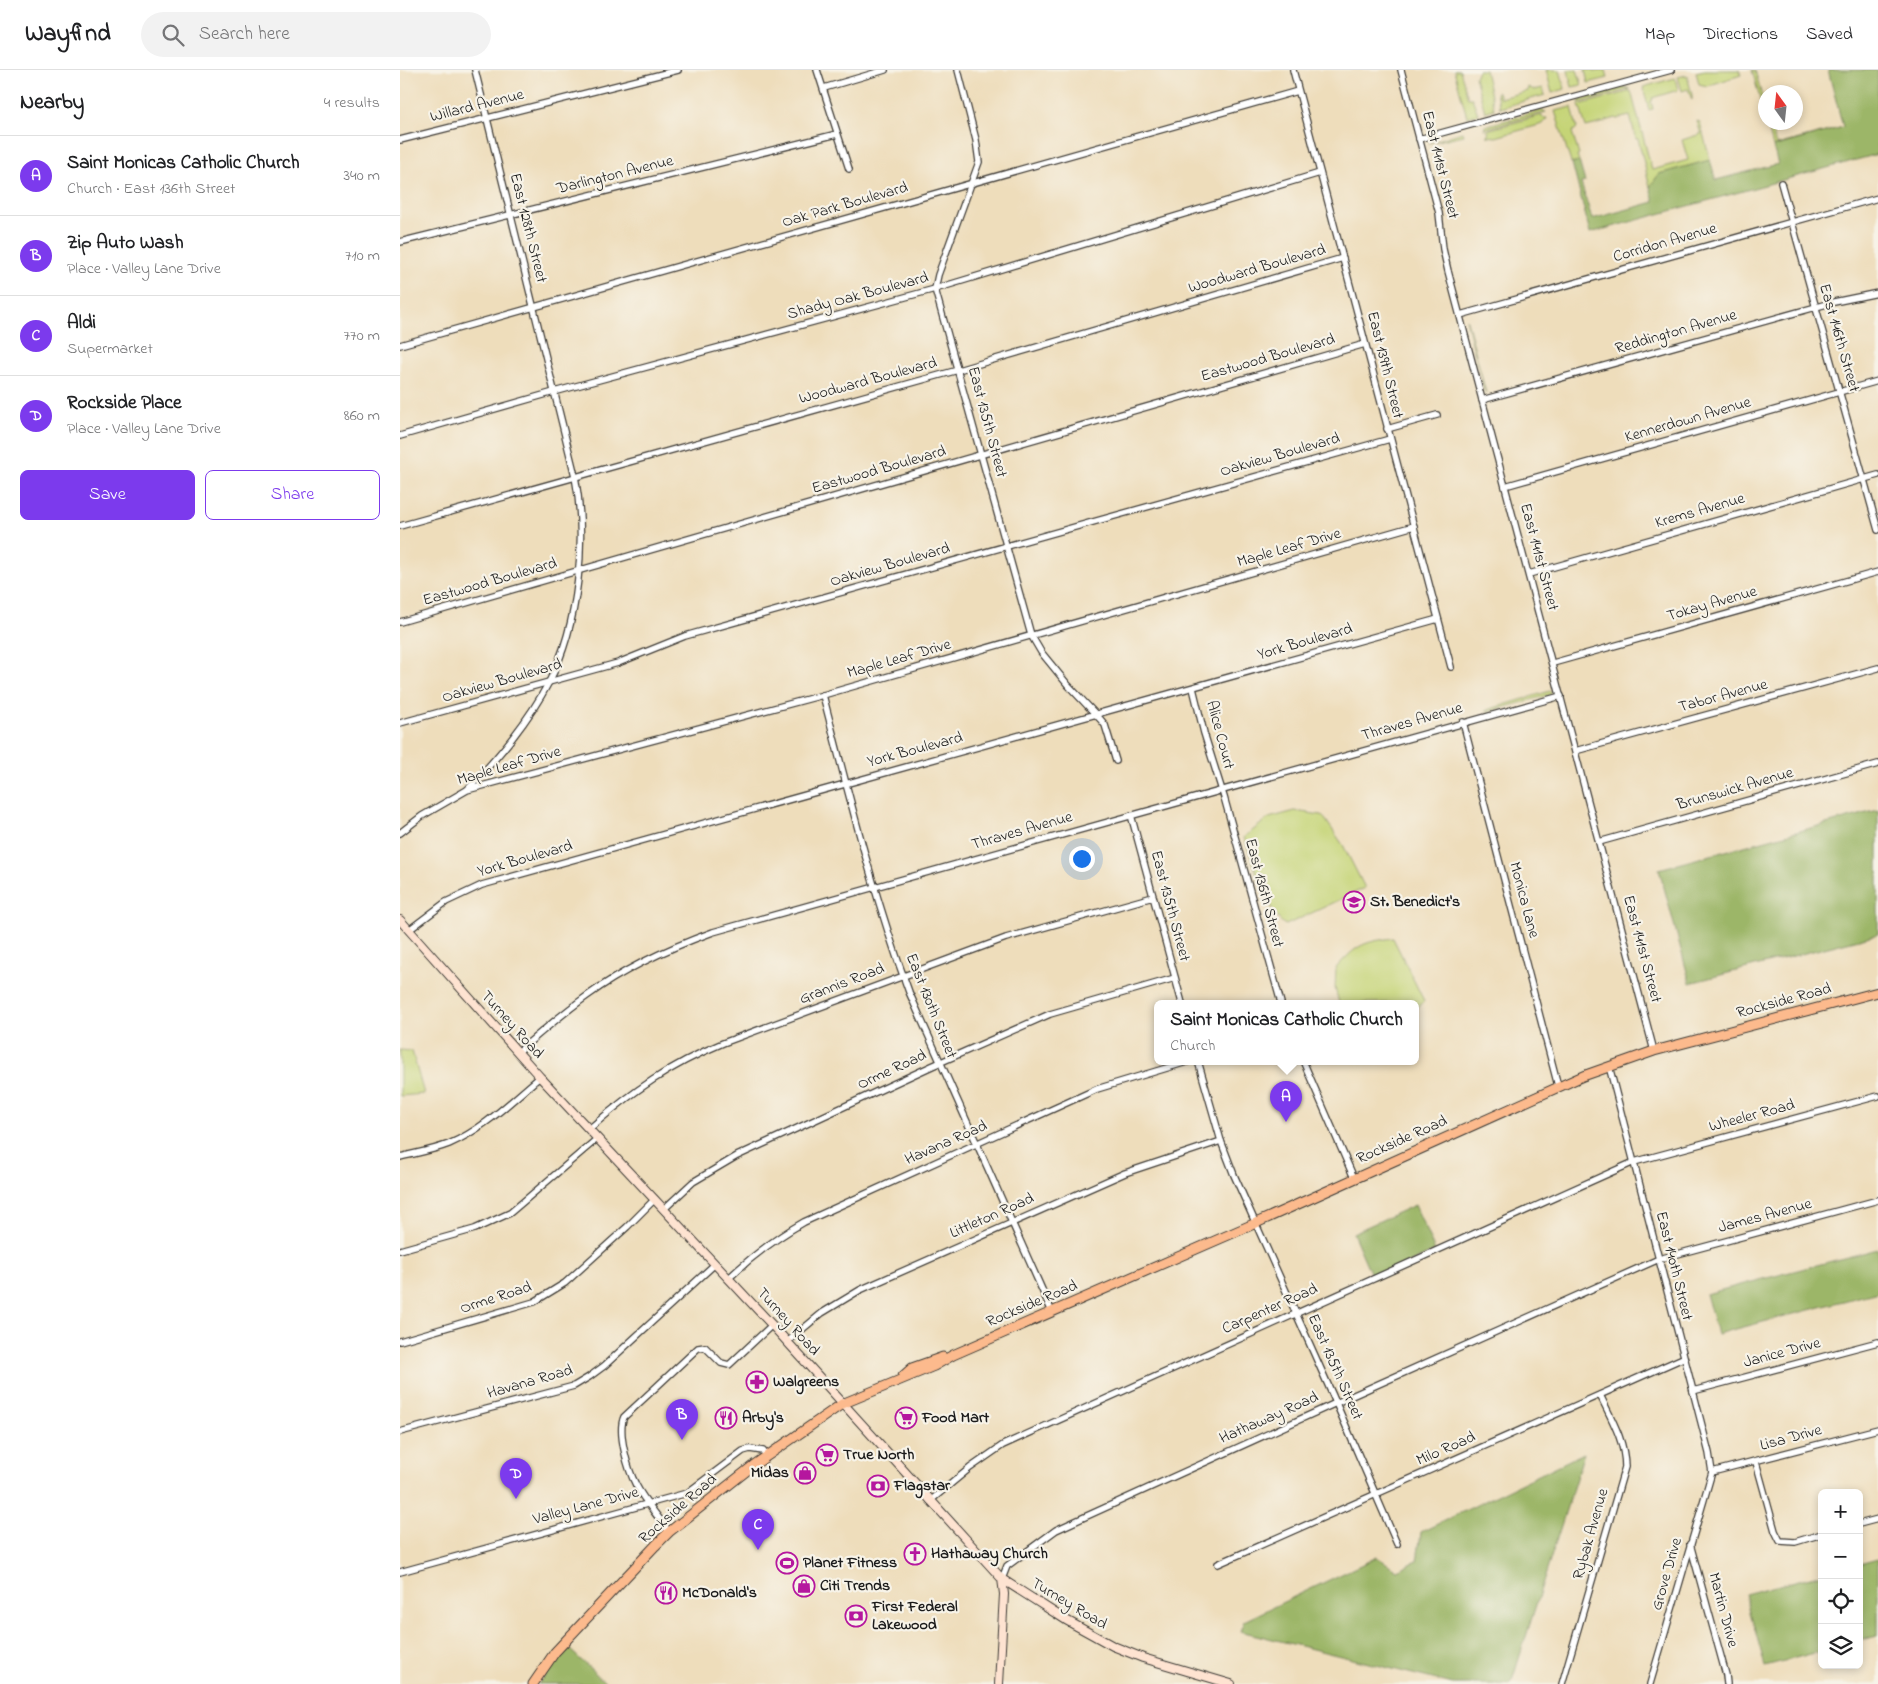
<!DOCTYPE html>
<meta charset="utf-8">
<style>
body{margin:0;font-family:"Indie Flower",sans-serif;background:#f2f2f2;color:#202124}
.controls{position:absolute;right:15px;bottom:15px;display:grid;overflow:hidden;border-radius:8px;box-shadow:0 2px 8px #0003}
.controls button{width:45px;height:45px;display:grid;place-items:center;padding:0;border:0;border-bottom:1px solid #e0e0e0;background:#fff;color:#202124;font:25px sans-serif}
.compass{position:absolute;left:1358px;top:15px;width:45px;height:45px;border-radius:50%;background:#fff;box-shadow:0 2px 8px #0003;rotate:345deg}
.you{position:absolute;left:681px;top:788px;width:18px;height:18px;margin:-12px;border:4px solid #fff;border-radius:50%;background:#1a73e8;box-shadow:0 0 0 8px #1a73e833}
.badge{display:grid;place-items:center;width:32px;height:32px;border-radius:50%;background:#7c3aed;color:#fff;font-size:16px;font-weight:700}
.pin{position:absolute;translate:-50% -41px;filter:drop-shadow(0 1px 2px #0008)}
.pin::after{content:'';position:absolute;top:26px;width:18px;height:15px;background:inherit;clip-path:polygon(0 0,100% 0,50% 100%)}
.popup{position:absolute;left:754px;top:930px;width:265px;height:65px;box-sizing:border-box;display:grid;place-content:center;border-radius:8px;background:#fff;filter:drop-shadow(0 1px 4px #0005);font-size:16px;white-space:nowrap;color:#757577}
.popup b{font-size:19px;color:#202124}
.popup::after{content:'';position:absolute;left:50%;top:100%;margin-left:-10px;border:10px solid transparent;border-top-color:#fff}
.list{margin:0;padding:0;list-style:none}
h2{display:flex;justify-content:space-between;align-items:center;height:65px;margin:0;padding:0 20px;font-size:21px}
h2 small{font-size:16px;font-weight:400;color:#757577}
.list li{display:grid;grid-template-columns:32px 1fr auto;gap:15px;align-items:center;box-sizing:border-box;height:80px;padding:0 20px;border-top:1px solid #e0e0e0}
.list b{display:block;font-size:19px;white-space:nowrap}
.list p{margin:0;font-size:16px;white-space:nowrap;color:#757577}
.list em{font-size:16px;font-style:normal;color:#757577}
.actions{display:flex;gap:10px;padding:15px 20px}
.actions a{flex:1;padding:11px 0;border:1px solid #7c3aed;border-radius:8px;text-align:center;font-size:18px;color:#7c3aed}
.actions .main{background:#7c3aed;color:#fff}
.icon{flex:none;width:28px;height:28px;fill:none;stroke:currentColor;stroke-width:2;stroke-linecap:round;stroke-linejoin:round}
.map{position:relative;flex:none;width:1478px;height:1614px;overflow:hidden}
header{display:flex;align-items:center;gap:30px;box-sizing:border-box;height:70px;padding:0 25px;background:#fff;border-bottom:1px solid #e0e0e0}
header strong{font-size:24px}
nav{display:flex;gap:28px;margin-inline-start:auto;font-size:18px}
.search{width:350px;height:45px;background:#f2f2f2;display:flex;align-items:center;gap:12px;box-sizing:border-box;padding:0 18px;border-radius:28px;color:#757577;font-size:19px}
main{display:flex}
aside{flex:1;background:#fff}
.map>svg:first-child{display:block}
.green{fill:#c5d476;stroke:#707849}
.forest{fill:#9cb667;stroke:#5c6942}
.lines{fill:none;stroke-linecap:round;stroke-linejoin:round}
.street-casing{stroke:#3c3934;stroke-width:8}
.secondary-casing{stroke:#3c3934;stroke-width:10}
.primary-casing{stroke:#3c3934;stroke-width:11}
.street{stroke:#fff;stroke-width:5.5}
.secondary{stroke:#fee3d1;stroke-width:8}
.primary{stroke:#fcba8d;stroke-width:9}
.labels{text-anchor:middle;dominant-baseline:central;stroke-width:4.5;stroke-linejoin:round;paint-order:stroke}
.street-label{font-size:16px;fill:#1c1c1c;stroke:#f7f3e8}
.poi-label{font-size:16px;font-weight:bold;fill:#1c1c1c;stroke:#f7f3e8;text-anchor:start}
</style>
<header>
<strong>Wayfind</strong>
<div class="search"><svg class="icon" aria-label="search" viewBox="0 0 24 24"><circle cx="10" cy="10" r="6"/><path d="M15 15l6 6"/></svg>Search here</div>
<nav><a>Map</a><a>Directions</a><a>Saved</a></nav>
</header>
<main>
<aside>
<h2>Nearby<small>4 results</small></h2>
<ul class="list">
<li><span class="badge">A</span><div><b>Saint Monicas Catholic Church</b><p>Church · East 136th Street</p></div><em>340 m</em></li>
<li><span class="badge">B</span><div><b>Zip Auto Wash</b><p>Place · Valley Lane Drive</p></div><em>710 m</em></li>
<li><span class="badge">C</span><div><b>Aldi</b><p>Supermarket</p></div><em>770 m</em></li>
<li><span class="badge">D</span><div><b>Rockside Place</b><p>Place · Valley Lane Drive</p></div><em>860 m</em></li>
</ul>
<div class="actions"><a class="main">Save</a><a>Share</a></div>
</aside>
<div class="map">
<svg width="1478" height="1614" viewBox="0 0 1478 1614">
<rect width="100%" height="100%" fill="#f7f3e8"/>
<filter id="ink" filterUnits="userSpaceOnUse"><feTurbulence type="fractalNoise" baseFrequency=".02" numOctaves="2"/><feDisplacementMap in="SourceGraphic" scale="10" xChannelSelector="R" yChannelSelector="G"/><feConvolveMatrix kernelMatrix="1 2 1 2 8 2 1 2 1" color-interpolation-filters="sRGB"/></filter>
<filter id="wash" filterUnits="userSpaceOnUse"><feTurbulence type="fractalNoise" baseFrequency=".0096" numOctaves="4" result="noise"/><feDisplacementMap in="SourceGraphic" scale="20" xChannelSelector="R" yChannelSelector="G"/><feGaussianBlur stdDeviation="1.12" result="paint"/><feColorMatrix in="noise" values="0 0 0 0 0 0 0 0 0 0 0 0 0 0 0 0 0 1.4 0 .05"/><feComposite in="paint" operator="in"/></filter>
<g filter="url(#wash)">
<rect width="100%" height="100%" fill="#edb"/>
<g class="green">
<polygon points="1054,0 1060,0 1068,28 1072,28 1078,44 1067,47"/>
<polygon points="1078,0 1085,0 1094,39 1085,42 1075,7"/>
<polygon points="1146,0 1160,0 1165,19 1152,23"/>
<polygon points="1168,0 1177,0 1182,15 1172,17"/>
<polygon points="1185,0 1193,0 1194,2 1206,0 1208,8 1188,13"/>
<polygon points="1305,0 1339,0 1341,5 1307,16 1299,14 1296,2"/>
<polygon points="1352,0 1355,0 1365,38 1365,48"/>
<polygon points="1287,5 1292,25 1292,30 1288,19 1282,21 1278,7"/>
<polygon points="1275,8 1278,20 1252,28 1253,30 1251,31 1253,39 1249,40 1243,17"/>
<polygon points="1128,17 1134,20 1143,18 1145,25 1100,38 1096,23 1098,22 1100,28 1127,21"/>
<polygon points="1225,17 1230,19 1179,33 1180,30"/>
<polygon points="1231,21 1252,100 1288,90 1282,70 1301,64 1297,51 1300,52 1310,90 1259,104 1250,117 1238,69 1236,69 1230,46 1217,49 1216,48 1206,51 1206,52 1186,57 1179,35"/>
<polygon points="1172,37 1177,58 1172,62 1179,85 1177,86 1179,91 1171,93 1155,41"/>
<polygon points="1142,40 1146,42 1084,59 1085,56"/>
<polygon points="1142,45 1143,48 1147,48 1143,54 1096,67 1086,66 1089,63 1087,60"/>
<polygon points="1444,57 1373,77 1369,61 1372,60 1376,75"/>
<polygon points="1062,62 1063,65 1029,73"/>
<polygon points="1066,249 1067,250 1086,323 1084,320"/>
<polygon points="1150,621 1152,623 1149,625 1087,642 1087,640"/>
<path d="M895,741l26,4 4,4 18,26 22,43 -79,37c-15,-4 -36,-71 -42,-88l25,-19z"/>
<path d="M993,868l31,63 -8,10 -1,1v-9h-76l-4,-15 1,-20c21,-23 26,-26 57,-30z"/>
<polygon points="0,980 12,981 24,1024 0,1026"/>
</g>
<g class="forest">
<polygon points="1428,0 1478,0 1478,84 1190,163 1172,93 1179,91 1185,112 1181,113 1192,149 1254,132 1250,117 1259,104 1310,90 1316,110 1378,94 1373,77 1443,57"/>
<polygon points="1478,740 1478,864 1290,913 1259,799"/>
<polygon points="1015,1135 1035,1181 973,1209 953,1163"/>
<polygon points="1478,1179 1478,1222 1317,1264 1306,1224"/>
<polygon points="1184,1383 1111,1614 1053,1614 840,1561 844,1551 977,1487 997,1500 1017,1491 1021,1462"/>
<polygon points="1478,1489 1478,1566 1459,1571 1459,1494"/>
<polygon points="1422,1504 1422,1581 1365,1596 1345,1524"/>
<polygon points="168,1578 207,1614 138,1614"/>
</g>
</g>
<g filter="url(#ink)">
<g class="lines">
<g class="street-casing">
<g id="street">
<polyline points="417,0 449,99"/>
<polyline points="558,0 576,70 579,92 538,205 535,219 631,565 641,582 668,615 701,650 705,655 716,691"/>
<polyline points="893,0 1051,597"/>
<polyline points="1001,0 1039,143 1043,179 1048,201 1254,981"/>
<polyline points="424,18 485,0"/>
<polyline points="1019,69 1271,0"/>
<polyline points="0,70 278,0"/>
<polyline points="1381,113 1478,460"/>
<polyline points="0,172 437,64"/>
<polyline points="1060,245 1478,128"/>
<polyline points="0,275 898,21"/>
<polyline points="1082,330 1434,232 1478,223"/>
<polyline points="987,359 1037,345"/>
<polyline points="0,366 154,322 535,219 920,103"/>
<polyline points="1105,416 1478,311"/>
<polyline points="0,456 558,300 943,188"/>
<polyline points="1129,504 1478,405"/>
<polyline points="0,552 965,274"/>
<polyline points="1153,593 1478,502"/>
<polyline points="793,618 804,663 824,727 881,933"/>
<path d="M423,625c26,100 50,200 86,297l143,320"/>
<polyline points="1063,652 1158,1016"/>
<polyline points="0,653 218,593 285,566 990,369"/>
<polyline points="1175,681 1478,598"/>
<path d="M68,719c31,-33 60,-67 81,-107 30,-57 38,-143 26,-206l-100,-406"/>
<polyline points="731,745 782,933"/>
<polyline points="0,763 22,746 67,720 423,625 1014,456"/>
<polyline points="1199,772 1478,694"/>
<polyline points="9,860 46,832 82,815 1038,549"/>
<path d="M118,982c23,-20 45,-39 69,-56 38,-28 82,-48 126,-64l848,-236"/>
<polyline points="798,991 821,1071 834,1105 933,1326 997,1474"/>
<polyline points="903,991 954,1108"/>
<polyline points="1209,996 1309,1383 1312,1402 1250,1614"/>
<path d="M189,1059c44,-38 81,-64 134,-86l283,-105 147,-41"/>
<path d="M0,1087c16,-4 34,-7 49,-13 35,-15 62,-43 91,-67"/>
<polyline points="264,1139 293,1112 337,1086 532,996 650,944 775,908"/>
<polyline points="0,1180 75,1159 110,1143 198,1068"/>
<path d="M329,1208c23,-22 47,-40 75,-56l293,-133 93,-28"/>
<polyline points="0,1271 134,1232 165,1213 227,1157 255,1129"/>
<polyline points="387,1272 422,1243 460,1220 725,1103 821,1071"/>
<polyline points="1293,1321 1478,1272"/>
<polyline points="0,1362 174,1316 189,1307 204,1296 315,1194"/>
<polyline points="1356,1392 1375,1461 1380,1471 1395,1472 1422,1464"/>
<polyline points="1312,1402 1478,1359"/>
<polyline points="530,1431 570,1398 603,1375 1234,1092 1478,1026"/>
<polyline points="1459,1454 1478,1449"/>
<path d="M269,1462c-10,-15 -25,-31 -33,-47 -8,-15 -19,-53 -12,-68l74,-69 7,-1 16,16 8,2 43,-40"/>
<polyline points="1290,1474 1326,1605 1327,1614"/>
<polyline points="818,1494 1283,1288"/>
<polyline points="0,1502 287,1423 343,1381 350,1379 363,1381 366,1385"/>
<polyline points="602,1509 607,1496 656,1460 936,1333 1259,1189 1478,1130"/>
<path d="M1162,1614l63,-217c0,-26 -14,-49 -25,-72"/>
</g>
</g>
<g class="secondary-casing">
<g id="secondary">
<polyline points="0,850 140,1007 372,1255 602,1509 666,1550 713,1576 743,1588 831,1614"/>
<polyline points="599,1614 604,1524 602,1509"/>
</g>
</g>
<g class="primary-casing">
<g id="primary">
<polyline points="503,1306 512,1298 543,1287"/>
<polyline points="133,1614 155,1582 255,1476 269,1462 354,1395 442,1334 534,1296 553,1285 856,1153 1183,1006 1254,981 1478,922"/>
</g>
</g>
<use href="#street" class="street"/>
<use href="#secondary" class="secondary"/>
<use href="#primary" class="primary"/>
</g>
</g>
<defs>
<g id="school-ring" transform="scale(1.125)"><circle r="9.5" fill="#f7f3e8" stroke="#b5179e" stroke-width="1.5"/><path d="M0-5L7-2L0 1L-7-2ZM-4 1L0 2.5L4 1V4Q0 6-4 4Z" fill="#b5179e"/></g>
<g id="pharmacy-ring" transform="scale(1.125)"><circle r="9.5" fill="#f7f3e8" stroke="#b5179e" stroke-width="1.5"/><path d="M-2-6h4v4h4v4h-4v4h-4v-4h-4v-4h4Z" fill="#b5179e"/></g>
<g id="restaurant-ring" transform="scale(1.125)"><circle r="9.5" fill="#f7f3e8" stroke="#b5179e" stroke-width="1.5"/><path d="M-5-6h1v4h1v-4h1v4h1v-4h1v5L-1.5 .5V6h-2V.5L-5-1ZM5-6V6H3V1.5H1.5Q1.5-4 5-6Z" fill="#b5179e"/></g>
<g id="supermarket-ring" transform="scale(1.125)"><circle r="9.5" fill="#f7f3e8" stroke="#b5179e" stroke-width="1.5"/><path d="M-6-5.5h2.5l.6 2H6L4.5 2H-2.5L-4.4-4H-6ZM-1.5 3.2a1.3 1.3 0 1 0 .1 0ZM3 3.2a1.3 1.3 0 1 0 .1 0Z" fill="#b5179e"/></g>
<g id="shop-ring" transform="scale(1.125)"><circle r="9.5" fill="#f7f3e8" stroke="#b5179e" stroke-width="1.5"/><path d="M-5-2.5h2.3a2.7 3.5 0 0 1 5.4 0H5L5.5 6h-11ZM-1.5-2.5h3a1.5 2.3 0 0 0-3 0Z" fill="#b5179e"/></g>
<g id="bank-ring" transform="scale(1.125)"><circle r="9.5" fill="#f7f3e8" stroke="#b5179e" stroke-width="1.5"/><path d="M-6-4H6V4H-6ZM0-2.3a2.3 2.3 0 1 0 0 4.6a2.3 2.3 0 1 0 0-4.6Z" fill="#b5179e"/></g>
<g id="church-ring" transform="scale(1.125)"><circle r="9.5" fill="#f7f3e8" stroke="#b5179e" stroke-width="1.5"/><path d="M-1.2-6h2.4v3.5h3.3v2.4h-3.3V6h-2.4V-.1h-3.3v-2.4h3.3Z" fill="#b5179e"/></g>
<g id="stadium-ring" transform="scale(1.125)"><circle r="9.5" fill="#f7f3e8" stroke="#b5179e" stroke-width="1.5"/><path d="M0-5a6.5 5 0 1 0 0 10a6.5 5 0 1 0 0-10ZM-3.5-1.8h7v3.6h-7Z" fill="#b5179e"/></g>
</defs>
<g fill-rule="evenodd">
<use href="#school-ring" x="954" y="832"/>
<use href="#pharmacy-ring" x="357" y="1312"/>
<use href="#restaurant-ring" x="326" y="1348"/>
<use href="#supermarket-ring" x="506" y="1348"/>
<use href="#supermarket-ring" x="427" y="1385"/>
<use href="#shop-ring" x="405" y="1403"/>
<use href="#bank-ring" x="478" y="1416"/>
<use href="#church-ring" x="515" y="1484"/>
<use href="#stadium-ring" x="387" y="1493"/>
<use href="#shop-ring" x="404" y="1516"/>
<use href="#restaurant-ring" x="266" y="1523"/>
<use href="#bank-ring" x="456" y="1546"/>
</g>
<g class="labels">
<g class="street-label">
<text transform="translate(77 36) rotate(-14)">Willard Avenue</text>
<text transform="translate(1040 95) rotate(76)">East 141st Street</text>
<text transform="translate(215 105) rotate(-14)">Darlington Avenue</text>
<text transform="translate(445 135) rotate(-16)">Oak Park Boulevard</text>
<text transform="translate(128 158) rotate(76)">East 128th Street</text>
<text transform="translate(1265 173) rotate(-16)">Corridon Avenue</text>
<text transform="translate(857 199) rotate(-16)">Woodward Boulevard</text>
<text transform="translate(458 226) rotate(-15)">Shady Oak Boulevard</text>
<text transform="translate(1276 262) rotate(-16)">Reddington Avenue</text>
<text transform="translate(1439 268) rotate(74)">East 146th Street</text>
<text transform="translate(868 288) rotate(-16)">Eastwood Boulevard</text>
<text transform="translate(985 295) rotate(76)">East 139th Street</text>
<text transform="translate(468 311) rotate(-15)">Woodward Boulevard</text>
<text transform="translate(1288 350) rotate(-16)">Kennerdown Avenue</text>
<text transform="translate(587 352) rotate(75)">East 135th Street</text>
<text transform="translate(880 385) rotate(-16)">Oakview Boulevard</text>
<text transform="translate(479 400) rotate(-16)">Eastwood Boulevard</text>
<text transform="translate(1300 441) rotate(-16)">Krems Avenue</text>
<text transform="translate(889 478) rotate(-16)">Maple Leaf Drive</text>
<text transform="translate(1139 487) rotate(75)">East 141st Street</text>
<text transform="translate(490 495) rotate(-16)">Oakview Boulevard</text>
<text transform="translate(90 512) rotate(-16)">Eastwood Boulevard</text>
<text transform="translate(1312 534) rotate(-16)">Tokay Avenue</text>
<text transform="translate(905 572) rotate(-16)">York Boulevard</text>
<text transform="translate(499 589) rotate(-16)">Maple Leaf Drive</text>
<text transform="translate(102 611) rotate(-16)">Oakview Boulevard</text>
<text transform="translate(1323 626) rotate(-15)">Tabor Avenue</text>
<text transform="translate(1012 652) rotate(-16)">Thraves Avenue</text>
<text transform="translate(820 665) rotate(75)">Alice Court</text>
<text transform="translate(515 680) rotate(-15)">York Boulevard</text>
<text transform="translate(109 696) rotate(-16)">Maple Leaf Drive</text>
<text transform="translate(1335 719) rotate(-16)">Brunswick Avenue</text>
<text transform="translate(622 761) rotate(-16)">Thraves Avenue</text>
<text transform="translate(125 789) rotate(-16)">York Boulevard</text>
<text transform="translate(864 823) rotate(75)">East 136th Street</text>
<text transform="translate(1124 830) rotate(75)">Monica Lane</text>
<text transform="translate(770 836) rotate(75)">East 135th Street</text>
<text transform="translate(1242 879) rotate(75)">East 141st Street</text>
<text transform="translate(442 914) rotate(-21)">Grannis Road</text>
<text transform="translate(1384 931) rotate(-15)">Rockside Road</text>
<text transform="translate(531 936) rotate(68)">East 130th Street</text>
<text transform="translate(112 955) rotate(48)">Turney Road</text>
<text transform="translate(492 1000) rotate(-25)">Orme Road</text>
<text transform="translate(1352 1046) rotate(-15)">Wheeler Road</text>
<text transform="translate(1002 1070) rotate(-24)">Rockside Road</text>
<text transform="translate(546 1073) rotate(-24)">Havana Road</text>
<text transform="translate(592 1146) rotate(-24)">Littleton Road</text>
<text transform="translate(1365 1146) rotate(-15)">James Avenue</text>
<text transform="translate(1274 1196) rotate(76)">East 140th Street</text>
<text transform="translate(96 1228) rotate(-18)">Orme Road</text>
<text transform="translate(632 1234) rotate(-23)">Rockside Road</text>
<text transform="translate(870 1239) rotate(-24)">Carpenter Road</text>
<text transform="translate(388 1252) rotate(48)">Turney Road</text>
<text transform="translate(1382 1283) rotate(-15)">Janice Drive</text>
<text transform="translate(935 1297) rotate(66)">East 135th Street</text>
<text transform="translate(130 1312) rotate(-16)">Havana Road</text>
<text transform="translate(869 1348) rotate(-24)">Hathaway Road</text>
<text transform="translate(1391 1368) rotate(-15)">Lisa Drive</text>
<text transform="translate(1046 1379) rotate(-24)">Milo Road</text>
<text transform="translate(186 1436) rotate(-15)">Valley Lane Drive</text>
<text transform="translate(278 1439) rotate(-41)">Rockside Road</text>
<text transform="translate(1191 1464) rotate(-74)">Rybak Avenue</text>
<text transform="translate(1267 1504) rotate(-74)">Grove Drive</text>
<text transform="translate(669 1534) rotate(31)">Turney Road</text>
<text transform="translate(1323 1540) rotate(75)">Martin Drive</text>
</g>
<g class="poi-label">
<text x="970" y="832">St. Benedict's</text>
<text x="373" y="1312">Walgreens</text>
<text x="342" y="1348">Arby's</text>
<text x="522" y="1348">Food Mart</text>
<text x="443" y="1385">True North</text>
<text x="389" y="1403" text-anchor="end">Midas</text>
<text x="494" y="1416">Flagstar</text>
<text x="531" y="1484">Hathaway Church</text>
<text x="403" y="1493">Planet Fitness</text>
<text x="420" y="1516">Citi Trends</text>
<text x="282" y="1523">McDonald's</text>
<text x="472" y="1537">First Federal<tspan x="472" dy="18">Lakewood</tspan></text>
</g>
</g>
</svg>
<div class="controls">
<button>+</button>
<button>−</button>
<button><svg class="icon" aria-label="locate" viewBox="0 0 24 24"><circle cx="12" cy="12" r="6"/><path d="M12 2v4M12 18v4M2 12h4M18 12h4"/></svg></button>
<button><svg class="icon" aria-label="layers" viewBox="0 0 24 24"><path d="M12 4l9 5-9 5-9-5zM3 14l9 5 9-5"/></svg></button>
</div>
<svg class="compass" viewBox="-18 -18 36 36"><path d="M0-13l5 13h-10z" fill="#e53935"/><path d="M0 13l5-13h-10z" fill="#757577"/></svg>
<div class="you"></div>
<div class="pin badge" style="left:886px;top:1052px">A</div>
<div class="popup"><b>Saint Monicas Catholic Church</b>Church</div>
<div class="pin badge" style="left:282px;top:1370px">B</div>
<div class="pin badge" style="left:358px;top:1480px">C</div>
<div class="pin badge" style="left:116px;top:1429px">D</div>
</div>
</main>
